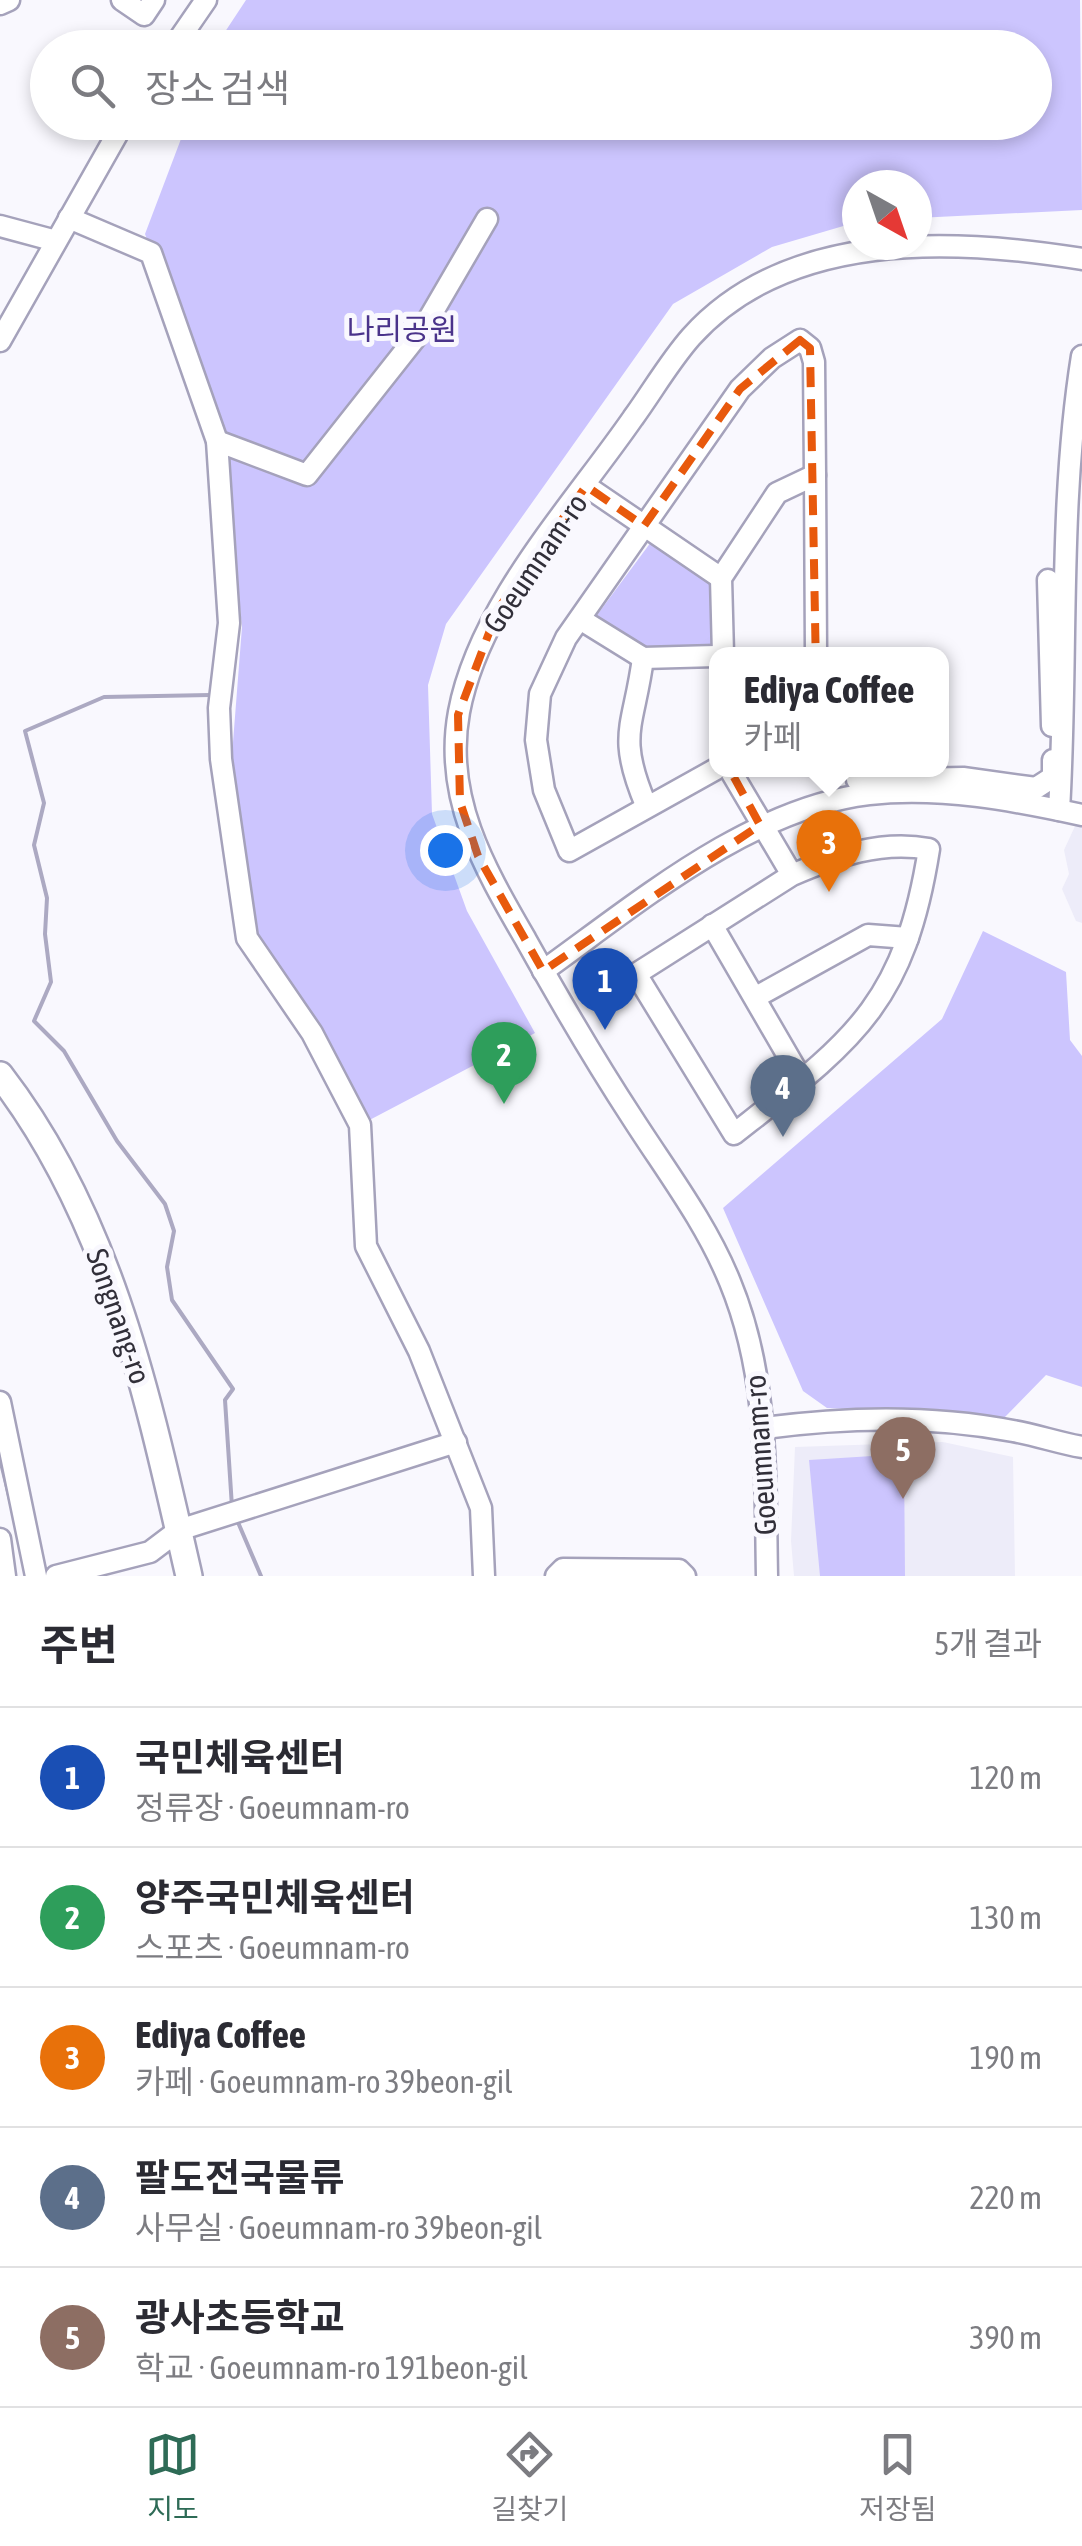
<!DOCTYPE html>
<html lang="ko">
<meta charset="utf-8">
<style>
body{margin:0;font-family:"Asap Condensed","Noto Sans KR",sans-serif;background:#f7f7f7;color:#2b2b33}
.compass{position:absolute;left:842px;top:170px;width:90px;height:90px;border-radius:50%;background:#fff;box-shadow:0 5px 15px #0003;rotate:140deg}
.you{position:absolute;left:445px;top:850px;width:35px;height:35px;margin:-25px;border:8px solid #fff;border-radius:50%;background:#1a73e8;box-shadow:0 0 0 15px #1a73e833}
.badge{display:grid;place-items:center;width:65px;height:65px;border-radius:50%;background:#2e6b56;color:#fff;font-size:32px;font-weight:700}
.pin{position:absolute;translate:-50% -82px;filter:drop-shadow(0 2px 5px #0008)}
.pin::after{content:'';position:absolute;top:52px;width:35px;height:30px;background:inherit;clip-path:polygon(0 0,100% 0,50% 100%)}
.popup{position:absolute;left:709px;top:647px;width:240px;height:130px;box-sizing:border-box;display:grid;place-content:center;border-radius:20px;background:#fff;filter:drop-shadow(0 2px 8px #0005);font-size:32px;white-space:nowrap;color:#7c7c81}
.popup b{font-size:38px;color:#2b2b33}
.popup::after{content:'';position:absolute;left:50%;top:100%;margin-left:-20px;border:20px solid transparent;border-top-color:#fff}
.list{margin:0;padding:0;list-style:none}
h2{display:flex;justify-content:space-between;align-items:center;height:130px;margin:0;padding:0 40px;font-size:42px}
h2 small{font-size:32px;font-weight:400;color:#7c7c81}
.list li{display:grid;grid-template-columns:65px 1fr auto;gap:30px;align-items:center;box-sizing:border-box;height:140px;padding:0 40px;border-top:2px solid #e1e1e2}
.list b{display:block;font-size:38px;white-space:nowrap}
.list p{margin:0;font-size:32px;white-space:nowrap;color:#7c7c81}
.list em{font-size:32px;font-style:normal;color:#7c7c81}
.icon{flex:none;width:55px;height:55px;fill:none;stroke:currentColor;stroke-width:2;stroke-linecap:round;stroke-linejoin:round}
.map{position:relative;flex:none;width:1082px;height:1576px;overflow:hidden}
.search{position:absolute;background:#fff;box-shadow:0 5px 15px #0003;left:30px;right:30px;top:30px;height:110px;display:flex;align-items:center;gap:25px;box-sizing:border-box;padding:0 35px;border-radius:55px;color:#7c7c81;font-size:38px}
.sheet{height:830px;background:#fff}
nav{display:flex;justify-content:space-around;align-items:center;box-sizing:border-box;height:140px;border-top:2px solid #e1e1e2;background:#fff;font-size:28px;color:#7c7c81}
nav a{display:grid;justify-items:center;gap:5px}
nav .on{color:#2e6b56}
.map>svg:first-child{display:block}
.built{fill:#edecf9}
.green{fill:#ccc5fe}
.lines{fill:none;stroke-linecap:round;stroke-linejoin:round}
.stream{stroke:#aca9c2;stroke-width:4}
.minor-casing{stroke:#a5a2bb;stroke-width:25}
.major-casing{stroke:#a5a2bb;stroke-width:30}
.minor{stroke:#fff;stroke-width:20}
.major{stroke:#fff;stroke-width:25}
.marked{fill:none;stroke:#e8590c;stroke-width:8;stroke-dasharray:20 12;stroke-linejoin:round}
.labels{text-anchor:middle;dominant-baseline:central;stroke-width:10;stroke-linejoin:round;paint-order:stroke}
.park-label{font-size:30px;fill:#4a338a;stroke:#f9f8fe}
.street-label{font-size:30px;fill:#312f39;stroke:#f9f8fe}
</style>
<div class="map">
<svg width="1082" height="1576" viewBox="0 0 1082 1576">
<rect width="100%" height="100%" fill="#f9f8fe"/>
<g class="built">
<polygon points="1076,824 1082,825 1082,923 1076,921 1062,889 1069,874 1064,850"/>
<polygon points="943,1442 1013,1457 1015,1576 794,1576 791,1541 795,1447"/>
</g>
<g class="green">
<polygon points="246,0 1080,0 1082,210 917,218 917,185 857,185 857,222 772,247 673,304 446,624 428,685 432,814 467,911 535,1033 360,1125 247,938 232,755 242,627 221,434 145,234 187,123 1034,122 1034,48 215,47"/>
<polygon points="654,538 711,580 714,646 644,651 597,615"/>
<polygon points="983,931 1066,972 1070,1040 1082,1056 1082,1387 1046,1375 1004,1418 827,1408 803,1391 723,1208 942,1019"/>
<polygon points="904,1454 905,1576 820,1576 809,1460"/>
</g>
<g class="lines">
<g class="stream">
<polyline points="210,695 104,697 25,731 44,803 34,845 47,898 45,934 51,982 34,1021 64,1051 117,1141 165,1204 174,1231 167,1267 172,1300 233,1389 225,1400 232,1507"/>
<polyline points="0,1459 13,1512"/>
<polyline points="237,1520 261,1576"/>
</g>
<g class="minor-casing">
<g id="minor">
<polyline points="122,0 144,15 154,0"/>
<polyline points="0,4 9,0"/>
<polyline points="173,48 206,0"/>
<polyline points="69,218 151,253 217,441 229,623 219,708 221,759 247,938 312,1033 360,1125 366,1246 419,1351 481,1508 484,1576"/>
<polyline points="0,226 56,241"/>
<polyline points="0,341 124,122"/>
<polyline points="217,441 307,475 424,327 487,219"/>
<polyline points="586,486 721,578"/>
<polyline points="1048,580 1052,726"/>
<polyline points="580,619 643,658 716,656"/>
<polyline points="723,654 721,578 777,493 815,475 816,654"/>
<path d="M643,658c-9,69 -27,76 3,147"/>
<polyline points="716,769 569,851 544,790 536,740 540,694 566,638 740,389 772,358 800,340 810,348 814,362 815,475"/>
<path d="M730,770l62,105c44,-19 89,-35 137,-26 -25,158 -77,192 -195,285l-98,-160 156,-99"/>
<polyline points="858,770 857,780 963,778 1036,788 1053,777 1053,760"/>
<path d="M1059,810c9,-152 -1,-303 23,-454"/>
<polyline points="712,925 802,1080"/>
<path d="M543,971c95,-68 207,-163 326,-177 71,-8 144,6 213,21"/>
<polyline points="756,997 868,935 908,938"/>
<polyline points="0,1402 36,1576"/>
<path d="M764,1428c82,-11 167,-13 249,3 23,4 46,12 69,16"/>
<polyline points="0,1539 5,1576"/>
<polyline points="56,1576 150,1552 179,1530 456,1442"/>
<polyline points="556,1576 563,1569 679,1570 685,1576"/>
<path d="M767,1576c-2,-100 2,-200 -37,-294 -24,-59 -63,-110 -97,-163 -38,-58 -73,-118 -107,-179 -41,-71 -83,-142 -67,-228 20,-107 113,-206 174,-294 19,-26 36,-56 58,-81 96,-107 262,-99 391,-78"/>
</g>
</g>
<g class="major-casing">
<path id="major" d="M0,1075c112,145 149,327 189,501"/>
</g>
<use href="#minor" class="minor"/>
<use href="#major" class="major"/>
</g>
<path class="marked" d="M800,340l10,8 7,377 -94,32 37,68 -217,146 -65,-115 -18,-54 -2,-87 40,-106 88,-123 58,40 96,-137z"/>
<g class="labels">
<g class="park-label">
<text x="402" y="329">나리공원</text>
</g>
<g class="street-label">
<text transform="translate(535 563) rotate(-56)">Goeumnam-ro</text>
<text transform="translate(119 1316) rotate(71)">Songnang-ro</text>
<text transform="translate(760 1455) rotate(-94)">Goeumnam-ro</text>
</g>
</g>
</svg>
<svg class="compass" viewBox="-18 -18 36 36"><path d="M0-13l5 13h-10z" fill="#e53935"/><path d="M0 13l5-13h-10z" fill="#7c7c81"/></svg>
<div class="you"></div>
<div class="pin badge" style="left:605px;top:1030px;background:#1a4fb4">1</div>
<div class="pin badge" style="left:504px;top:1104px;background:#2e9e5b">2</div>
<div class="pin badge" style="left:829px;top:892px;background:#e8710a">3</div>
<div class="popup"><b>Ediya Coffee</b>카페</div>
<div class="pin badge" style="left:783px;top:1137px;background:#5c6f8a">4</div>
<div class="pin badge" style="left:903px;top:1499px;background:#8d6e63">5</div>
<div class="search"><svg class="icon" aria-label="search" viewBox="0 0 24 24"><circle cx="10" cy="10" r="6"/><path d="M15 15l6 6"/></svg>장소 검색</div>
</div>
<section class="sheet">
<h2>주변<small>5개 결과</small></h2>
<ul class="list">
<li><span class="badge" style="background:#1a4fb4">1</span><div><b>국민체육센터</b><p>정류장 · Goeumnam-ro</p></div><em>120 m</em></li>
<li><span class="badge" style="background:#2e9e5b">2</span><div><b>양주국민체육센터</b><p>스포츠 · Goeumnam-ro</p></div><em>130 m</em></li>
<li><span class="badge" style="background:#e8710a">3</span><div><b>Ediya Coffee</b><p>카페 · Goeumnam-ro 39beon-gil</p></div><em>190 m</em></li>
<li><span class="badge" style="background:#5c6f8a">4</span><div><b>팔도전국물류</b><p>사무실 · Goeumnam-ro 39beon-gil</p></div><em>220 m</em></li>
<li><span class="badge" style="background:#8d6e63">5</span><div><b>광사초등학교</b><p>학교 · Goeumnam-ro 191beon-gil</p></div><em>390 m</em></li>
</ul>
</section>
<nav>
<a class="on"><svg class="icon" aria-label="map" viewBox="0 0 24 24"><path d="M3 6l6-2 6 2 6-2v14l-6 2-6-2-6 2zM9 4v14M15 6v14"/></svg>지도</a>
<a><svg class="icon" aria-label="directions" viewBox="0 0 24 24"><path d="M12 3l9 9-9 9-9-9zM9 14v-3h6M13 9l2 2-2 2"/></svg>길찾기</a>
<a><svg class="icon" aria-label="saved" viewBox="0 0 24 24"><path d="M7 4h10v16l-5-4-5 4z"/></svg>저장됨</a>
</nav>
